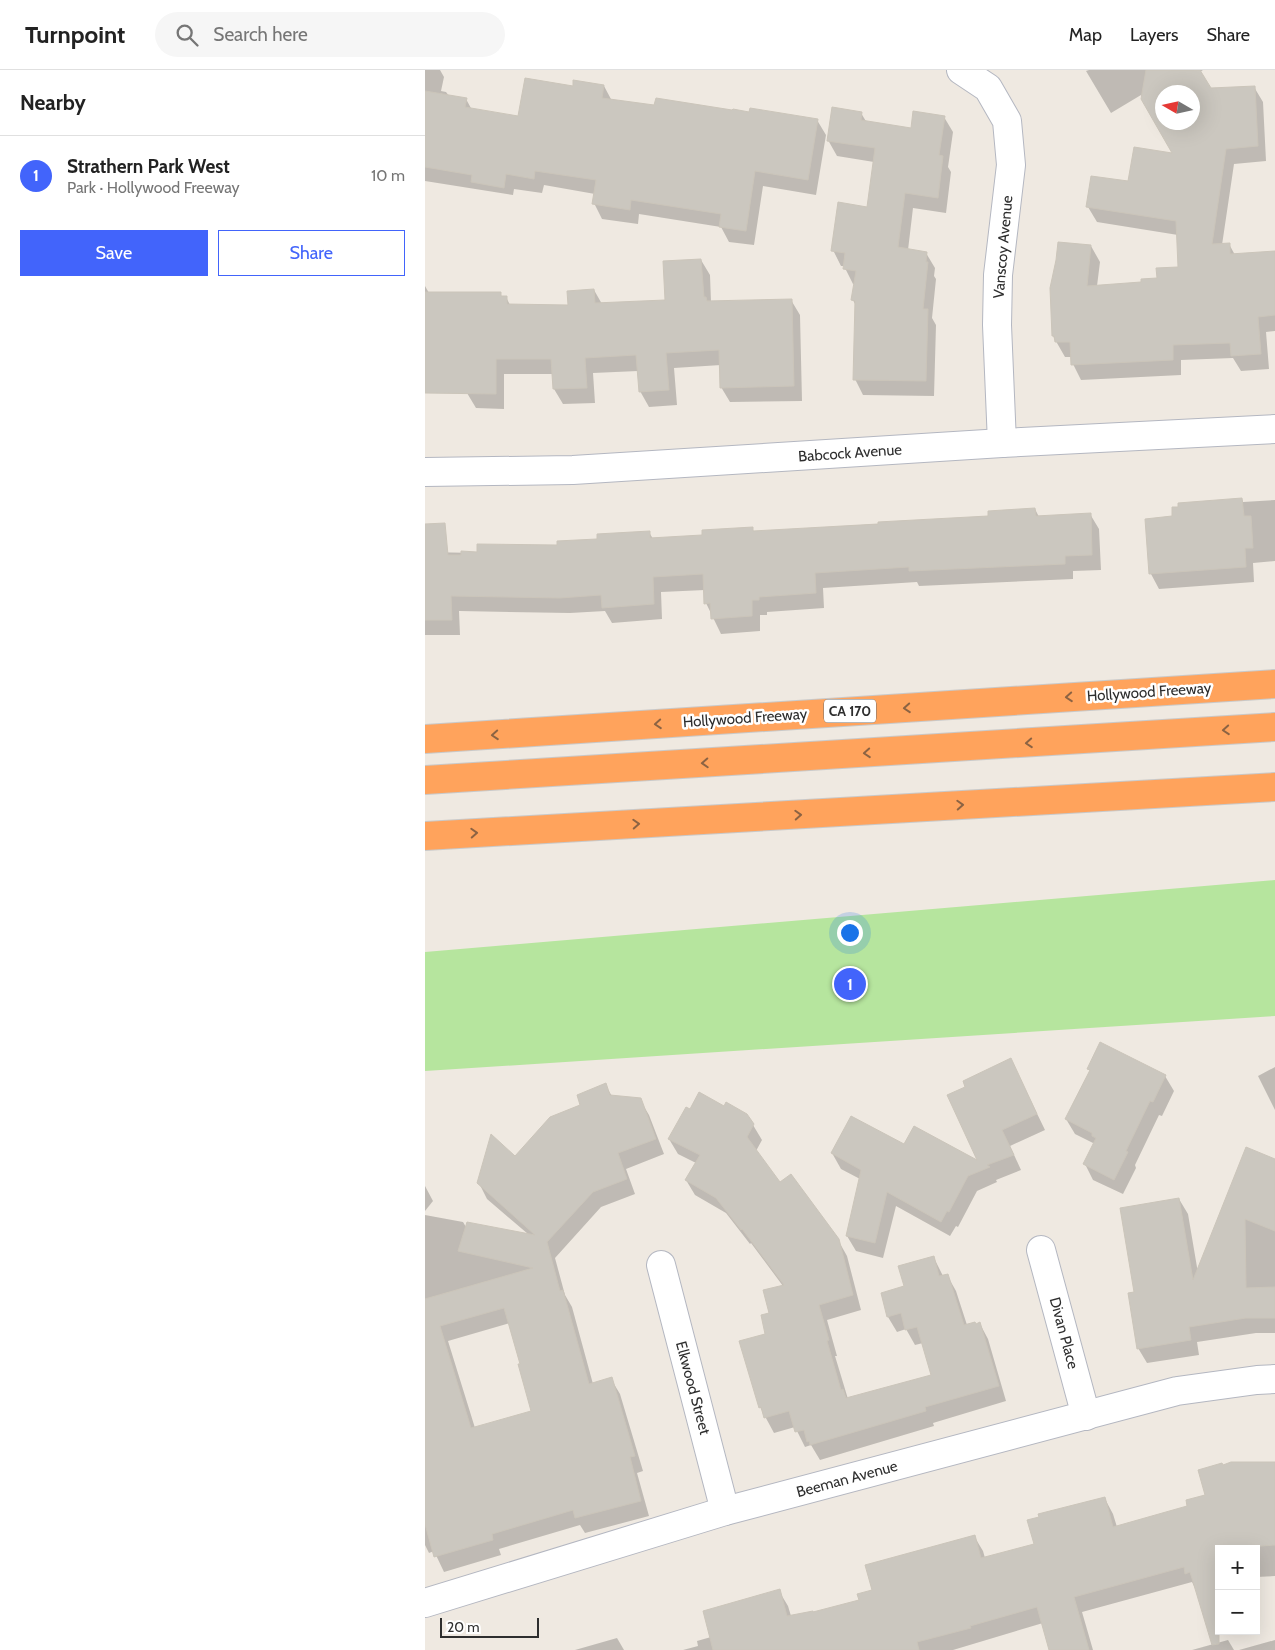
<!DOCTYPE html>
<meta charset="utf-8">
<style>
body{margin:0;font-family:Cabin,sans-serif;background:#f6f6f6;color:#222}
.controls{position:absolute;right:15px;bottom:15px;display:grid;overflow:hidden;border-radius:0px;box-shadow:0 5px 20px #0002}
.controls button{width:45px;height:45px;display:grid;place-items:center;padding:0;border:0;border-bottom:1px solid #e0e0e0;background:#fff;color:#222;font:25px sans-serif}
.compass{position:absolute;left:730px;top:15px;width:45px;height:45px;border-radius:50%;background:#fff;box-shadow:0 5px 20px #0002;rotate:279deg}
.scale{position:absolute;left:15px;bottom:12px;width:99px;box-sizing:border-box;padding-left:5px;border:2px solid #2e2e2e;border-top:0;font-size:14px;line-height:18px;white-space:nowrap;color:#2e2e2e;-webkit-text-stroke:4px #fff;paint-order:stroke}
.you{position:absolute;left:424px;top:862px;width:18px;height:18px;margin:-12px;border:4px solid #fff;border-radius:50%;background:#1a73e8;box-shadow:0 0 0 8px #1a73e833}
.badge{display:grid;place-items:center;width:32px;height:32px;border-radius:50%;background:#4264fb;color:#fff;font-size:16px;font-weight:700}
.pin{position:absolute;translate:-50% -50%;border:2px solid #fff;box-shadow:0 1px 5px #0006}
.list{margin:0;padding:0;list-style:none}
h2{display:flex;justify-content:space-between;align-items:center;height:65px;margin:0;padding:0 20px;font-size:21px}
h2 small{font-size:16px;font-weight:400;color:#767676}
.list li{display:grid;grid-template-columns:32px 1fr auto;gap:15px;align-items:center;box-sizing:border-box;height:80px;padding:0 20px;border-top:1px solid #e0e0e0}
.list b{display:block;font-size:19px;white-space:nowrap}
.list p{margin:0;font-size:16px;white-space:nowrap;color:#767676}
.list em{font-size:16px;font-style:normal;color:#767676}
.actions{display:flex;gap:10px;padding:15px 20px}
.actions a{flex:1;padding:11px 0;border:1px solid #4264fb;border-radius:0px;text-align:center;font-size:18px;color:#4264fb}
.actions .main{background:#4264fb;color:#fff}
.icon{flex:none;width:28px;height:28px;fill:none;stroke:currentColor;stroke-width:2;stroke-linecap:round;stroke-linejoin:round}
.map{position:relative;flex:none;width:850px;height:1580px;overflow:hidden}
header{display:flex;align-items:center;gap:30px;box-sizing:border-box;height:70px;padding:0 25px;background:#fff;border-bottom:1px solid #e0e0e0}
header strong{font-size:24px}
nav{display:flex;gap:28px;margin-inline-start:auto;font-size:18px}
.search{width:350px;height:45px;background:#f6f6f6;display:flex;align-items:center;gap:12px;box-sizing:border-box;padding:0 18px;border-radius:28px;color:#767676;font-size:19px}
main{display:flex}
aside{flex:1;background:#fff}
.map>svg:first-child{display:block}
.green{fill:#b6e59e}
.shadow{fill:#0003;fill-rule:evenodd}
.building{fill:#cbc7bf;stroke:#cbc5ba;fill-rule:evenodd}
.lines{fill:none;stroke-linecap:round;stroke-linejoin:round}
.minor-casing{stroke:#b4b7c1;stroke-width:30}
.highway-casing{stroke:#c9c9c9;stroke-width:30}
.minor{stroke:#fff;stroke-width:28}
.highway{stroke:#ffa35c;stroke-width:28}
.oneway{stroke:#8c6343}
.labels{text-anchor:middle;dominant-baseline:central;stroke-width:5;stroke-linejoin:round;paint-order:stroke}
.shield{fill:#fff;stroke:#6d6d6d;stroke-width:1}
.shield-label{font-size:14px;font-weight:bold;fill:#2e2e2e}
.street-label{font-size:15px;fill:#2e2e2e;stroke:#fff}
</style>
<header>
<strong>Turnpoint</strong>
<div class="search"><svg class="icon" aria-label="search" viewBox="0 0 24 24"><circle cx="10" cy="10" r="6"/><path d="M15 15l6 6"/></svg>Search here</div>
<nav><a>Map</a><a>Layers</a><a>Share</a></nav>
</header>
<main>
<aside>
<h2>Nearby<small></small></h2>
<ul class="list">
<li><span class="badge">1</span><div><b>Strathern Park West</b><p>Park · Hollywood Freeway</p></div><em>10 m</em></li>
</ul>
<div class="actions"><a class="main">Save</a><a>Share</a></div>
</aside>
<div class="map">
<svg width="850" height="1580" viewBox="0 0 850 1580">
<rect width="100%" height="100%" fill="#efe9e1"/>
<polygon class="green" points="850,810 850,946 0,1001 0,882"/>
<g class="shadow">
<polygon points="0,0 15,0 19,7 16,21 21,22 24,26 41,29 47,40 94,47 149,17 179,16 187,31 230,37 392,50 401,65 391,125 338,116 329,175 304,172 296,157 214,144 213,154 177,149 169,133 170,124 119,115 117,123 89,119 88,125 0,111"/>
<path d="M664,0h114l-36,21 87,-4 9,15 3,59 -32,3 -12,81 7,-1 6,11 40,-3v79l-9,1 3,37 -28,2 -8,-13 -52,2v15l-100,5 -8,-16 -1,-7h-7l-12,-21 -2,-48 40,-42 9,16 -3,24 45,-3 16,-4 21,-11 -1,-33 -81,-13 -9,-15 86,-52 -33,-60 -30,18 -25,-42zM738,22h30v30h-30z"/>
<polygon points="436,43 442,53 487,59 519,47 528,62 523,97 526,102 521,143 488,138 483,180 501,183 510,198 509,206 511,209 507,248 511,255 509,326 438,325 430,309 431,236 428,230 430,214 428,214 419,196 416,196 408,180 443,138 449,92 412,86 403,70"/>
<polygon points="276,190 285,205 286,232 366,230 375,245 377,331 305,332 296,317 296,295 249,298 252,335 224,337 215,321 213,301 168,303 170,333 138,334 129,319 128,304 79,304 79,339 51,338 42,323 0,307 0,216 4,223 75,224 77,227 81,227 85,235 145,236 169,220 177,234 241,231"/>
<polygon points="817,429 818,432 850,430 850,491 828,493 829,512 734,519 726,504 749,448"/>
<polygon points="610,439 614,447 665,444 674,459 676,500 648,501 648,509 494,516 492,512 398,518 399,538 342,542 342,545 335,545 335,561 296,564 281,533 280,520 236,522 237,549 187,553 180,541 145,543 34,541 35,565 0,565 0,482 53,483 133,476 224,462 228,469 279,466 327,458 329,462 564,447"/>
<polygon points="586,990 620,1060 585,1076 596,1100 571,1110 572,1112 552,1121 533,1157 531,1156 525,1166 471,1136 458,1188 431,1181 422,1166 435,1109 416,1099 407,1083 479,1076 555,1093 542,1017"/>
<polygon points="850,997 850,1040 833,1006"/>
<polygon points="664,998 740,1006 749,1021 737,1046 734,1045 710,1095 711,1098 698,1124 668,1110 660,1094 670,1074 650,1064 641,1049 665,1001"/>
<path d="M180,1015l7,11 28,4 9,15 15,39 -38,15 9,25 -34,13 -46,51 10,37 7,12 21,77 18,-5 9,15 23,77 -6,2 12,43 -64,17 -5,-8 -81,24 2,6 -57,17 -10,-21 -5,2 -4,-8v-330l38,7 3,5 62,7 -41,-35 -8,-16 103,-77zM85,1253l12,42 11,47 -58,16 -27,-87z"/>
<polygon points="328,1055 337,1070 331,1081 355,1114 413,1170 422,1186 436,1240 402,1250 412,1286 410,1286 423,1329 508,1306 498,1273 490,1275 481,1259 472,1262 463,1247 457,1224 480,1217 509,1188 518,1206 522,1205 531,1221 542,1255 555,1254 563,1269 581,1331 508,1353 509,1356 395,1390 386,1375 380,1377 370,1357 349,1363 335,1337 345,1244 358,1216 326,1173 325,1174 301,1143 270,1125 261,1110 271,1093 253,1084 244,1069"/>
<polygon points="850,1090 850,1263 831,1263 772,1272 774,1285 722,1293 713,1278 710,1223 754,1129 763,1144 773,1203"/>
<polygon points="0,1116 8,1131 0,1141"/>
<polygon points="850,1393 850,1506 831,1507 831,1479 794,1479 770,1518 767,1512 657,1542 668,1580 626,1580 618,1553 528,1580 258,1580 273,1576 272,1571 286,1567 354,1521 363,1536 366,1546 388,1544 436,1531 449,1521 549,1466 558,1481 560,1488 611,1475 680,1429 688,1444 692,1457 764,1437 781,1426 798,1396"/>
<polygon points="192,1568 199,1580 150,1580"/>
<polygon points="803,1570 809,1580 767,1580"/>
<polygon points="850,1570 850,1580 814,1580"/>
</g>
<g class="building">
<path d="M721,0h54l11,18 44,-2 3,60 -32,3 -14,95 18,-1v11l45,-3v64l-17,2 3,37 -30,2 -1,-13 -57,2v15l-102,5 -1,-23h-15l-1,-6h-2l-2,-48 6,-28 2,-18 33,3 -4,41 54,-4v-3l16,-1 -1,-10 22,-1 -2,-46 -90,-14 5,-31 37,5 6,-34 38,6 -31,-54zM738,22h30v30h-30z"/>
<polygon points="100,8 148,16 148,10 179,15 177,28 229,35 231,28 307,40 308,39 324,42 325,38 393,49 383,110 330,101 321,161 294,157 296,144 206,130 205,140 167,134 171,110 110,101 109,109 81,104 79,118 46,112 47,105 0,97 0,21 42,28 40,37 93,46"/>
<polygon points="407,37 437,42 436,50 486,58 488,41 520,46 514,85 518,86 513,128 480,123 473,177 502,182 501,192 503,192 498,239 503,239 501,311 428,310 430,231 426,230 431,201 418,199 420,183 406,181 413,132 442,137 450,78 402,71"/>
<polygon points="276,189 279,227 281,227 282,231 367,229 369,316 295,318 294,280 241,283 244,320 214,322 211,285 160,288 162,318 128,319 126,289 71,289 71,324 0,323 0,222 76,222 76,226 82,226 82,234 143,235 142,221 169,219 170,233 240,230 238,191"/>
<polygon points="817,428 819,446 826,446 828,478 820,478 821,497 724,504 720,449 747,446 747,437 753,437 753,433"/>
<polygon points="610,438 611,446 666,443 667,485 640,486 640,494 484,501 484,497 390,503 391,523 334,527 334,530 327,530 327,546 286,549 285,533 279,534 278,504 228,507 229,534 177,538 176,525 135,528 26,526 27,550 0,550 0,454 20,453 23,485 36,485 36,481 52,482 52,474 132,475 132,471 172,469 172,464 225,461 225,468 277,465 277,460 328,457 328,461 453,454 453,452 563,446 563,441"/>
<polygon points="675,972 741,1005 728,1032 725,1031 701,1081 703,1082 689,1110 658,1094 671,1068 667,1066 667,1063 640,1049 665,1000 662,999"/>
<polygon points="586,988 612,1044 577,1060 589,1085 562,1095 565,1097 543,1106 524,1142 522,1141 516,1152 462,1122 450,1173 421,1166 436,1100 406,1083 426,1046 479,1074 489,1056 552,1090 522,1025 540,1017 538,1011"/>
<path d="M181,1013l4,12 31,3 15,41 -38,14 9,26 -34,13 -46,50 13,49 3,-1 26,94 23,-7 23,79 -5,1 11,44 -66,17 -2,-8 -81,24 1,6 -59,17 -9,-33v-225l108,-31 -75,-17 9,-29 68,13 -58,-52 14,-49 24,22 35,-39 30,-12 -3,-10zM79,1238l16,56h-2l13,47 -60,17 -31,-102z"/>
<polygon points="274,1022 299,1036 301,1032 322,1044 329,1054 322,1067 355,1112 366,1104 414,1169 428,1225 394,1235 404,1270 402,1271 416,1320 418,1319 421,1328 506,1305 492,1257 480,1260 476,1243 462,1247 456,1223 479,1216 473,1196 509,1186 514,1206 523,1204 539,1255 550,1252 551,1254 555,1252 574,1316 500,1337 501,1341 385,1375 384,1371 382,1372 379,1360 370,1362 364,1341 339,1348 336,1337 334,1338 314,1271 340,1264 336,1245 344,1243 338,1220 359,1215 317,1159 316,1160 291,1128 260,1110 275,1085 243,1069 261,1037 265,1039"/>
<polygon points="821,1077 850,1089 850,1161 820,1149 821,1218 850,1217 850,1248 821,1248 764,1257 766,1270 712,1279 703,1223 709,1222 695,1138 754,1128 768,1210"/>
<polygon points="806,1392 850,1392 850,1475 794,1479 794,1574 787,1575 765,1502 760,1504 759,1497 649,1527 664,1580 624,1580 612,1537 545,1556 546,1558 492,1572 494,1580 288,1580 278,1541 355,1519 362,1546 388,1541 388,1542 434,1530 432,1524 447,1520 440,1495 550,1465 556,1488 609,1474 602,1450 614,1447 613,1444 680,1427 688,1457 762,1436 761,1430 780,1425 773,1400 797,1393 798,1395"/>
</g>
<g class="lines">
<g class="minor-casing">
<g id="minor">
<polyline points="536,0 563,18 582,51 586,95 573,205 572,255 577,373"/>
<polyline points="0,402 148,400 577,373 850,359"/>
<polyline points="616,1180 661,1346"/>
<polyline points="236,1195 300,1441"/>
<polyline points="0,1533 300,1441 752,1321 832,1310 850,1309"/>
</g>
</g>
<g class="highway-casing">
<g id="highway">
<polyline points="0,669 850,614"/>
<polyline points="0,710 850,657"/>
<polyline points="0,766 850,717"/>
</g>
</g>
<use href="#minor" class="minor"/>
<use href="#highway" class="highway"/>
</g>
<defs><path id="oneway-chevron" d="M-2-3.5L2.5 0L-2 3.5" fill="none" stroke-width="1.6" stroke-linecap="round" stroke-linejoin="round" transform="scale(1.25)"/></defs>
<g class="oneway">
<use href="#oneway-chevron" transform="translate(644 627) rotate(176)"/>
<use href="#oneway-chevron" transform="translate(482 638) rotate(176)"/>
<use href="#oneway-chevron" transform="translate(233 654) rotate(176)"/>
<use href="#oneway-chevron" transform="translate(801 660) rotate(176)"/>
<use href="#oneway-chevron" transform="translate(70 665) rotate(176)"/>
<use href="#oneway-chevron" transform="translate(604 673) rotate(176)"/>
<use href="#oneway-chevron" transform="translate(442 683) rotate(176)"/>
<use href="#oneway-chevron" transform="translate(280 693) rotate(177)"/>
<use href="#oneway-chevron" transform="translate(535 735) rotate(-3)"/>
<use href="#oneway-chevron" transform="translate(373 745) rotate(-3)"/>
<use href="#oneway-chevron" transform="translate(211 754) rotate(-3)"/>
<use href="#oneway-chevron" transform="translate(49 763) rotate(-3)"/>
</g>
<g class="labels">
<rect class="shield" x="399" y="629.5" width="52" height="23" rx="4"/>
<g class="shield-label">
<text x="425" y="641">CA 170</text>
</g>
<g class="street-label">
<text transform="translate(578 177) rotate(-85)">Vanscoy Avenue</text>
<text transform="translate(425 383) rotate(-4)">Babcock Avenue</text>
<text transform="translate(724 622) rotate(-4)">Hollywood Freeway</text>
<text transform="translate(320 648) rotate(-4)">Hollywood Freeway</text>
<text transform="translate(639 1263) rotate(75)">Divan Place</text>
<text transform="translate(268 1318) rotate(75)">Elkwood Street</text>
<text transform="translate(422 1409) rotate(-15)">Beeman Avenue</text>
</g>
</g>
</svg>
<div class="controls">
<button>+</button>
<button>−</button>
</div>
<svg class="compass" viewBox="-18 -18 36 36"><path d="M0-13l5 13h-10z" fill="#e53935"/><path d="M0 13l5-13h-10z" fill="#767676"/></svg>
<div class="scale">20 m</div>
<div class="you"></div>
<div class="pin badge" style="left:425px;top:914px">1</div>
</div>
</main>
